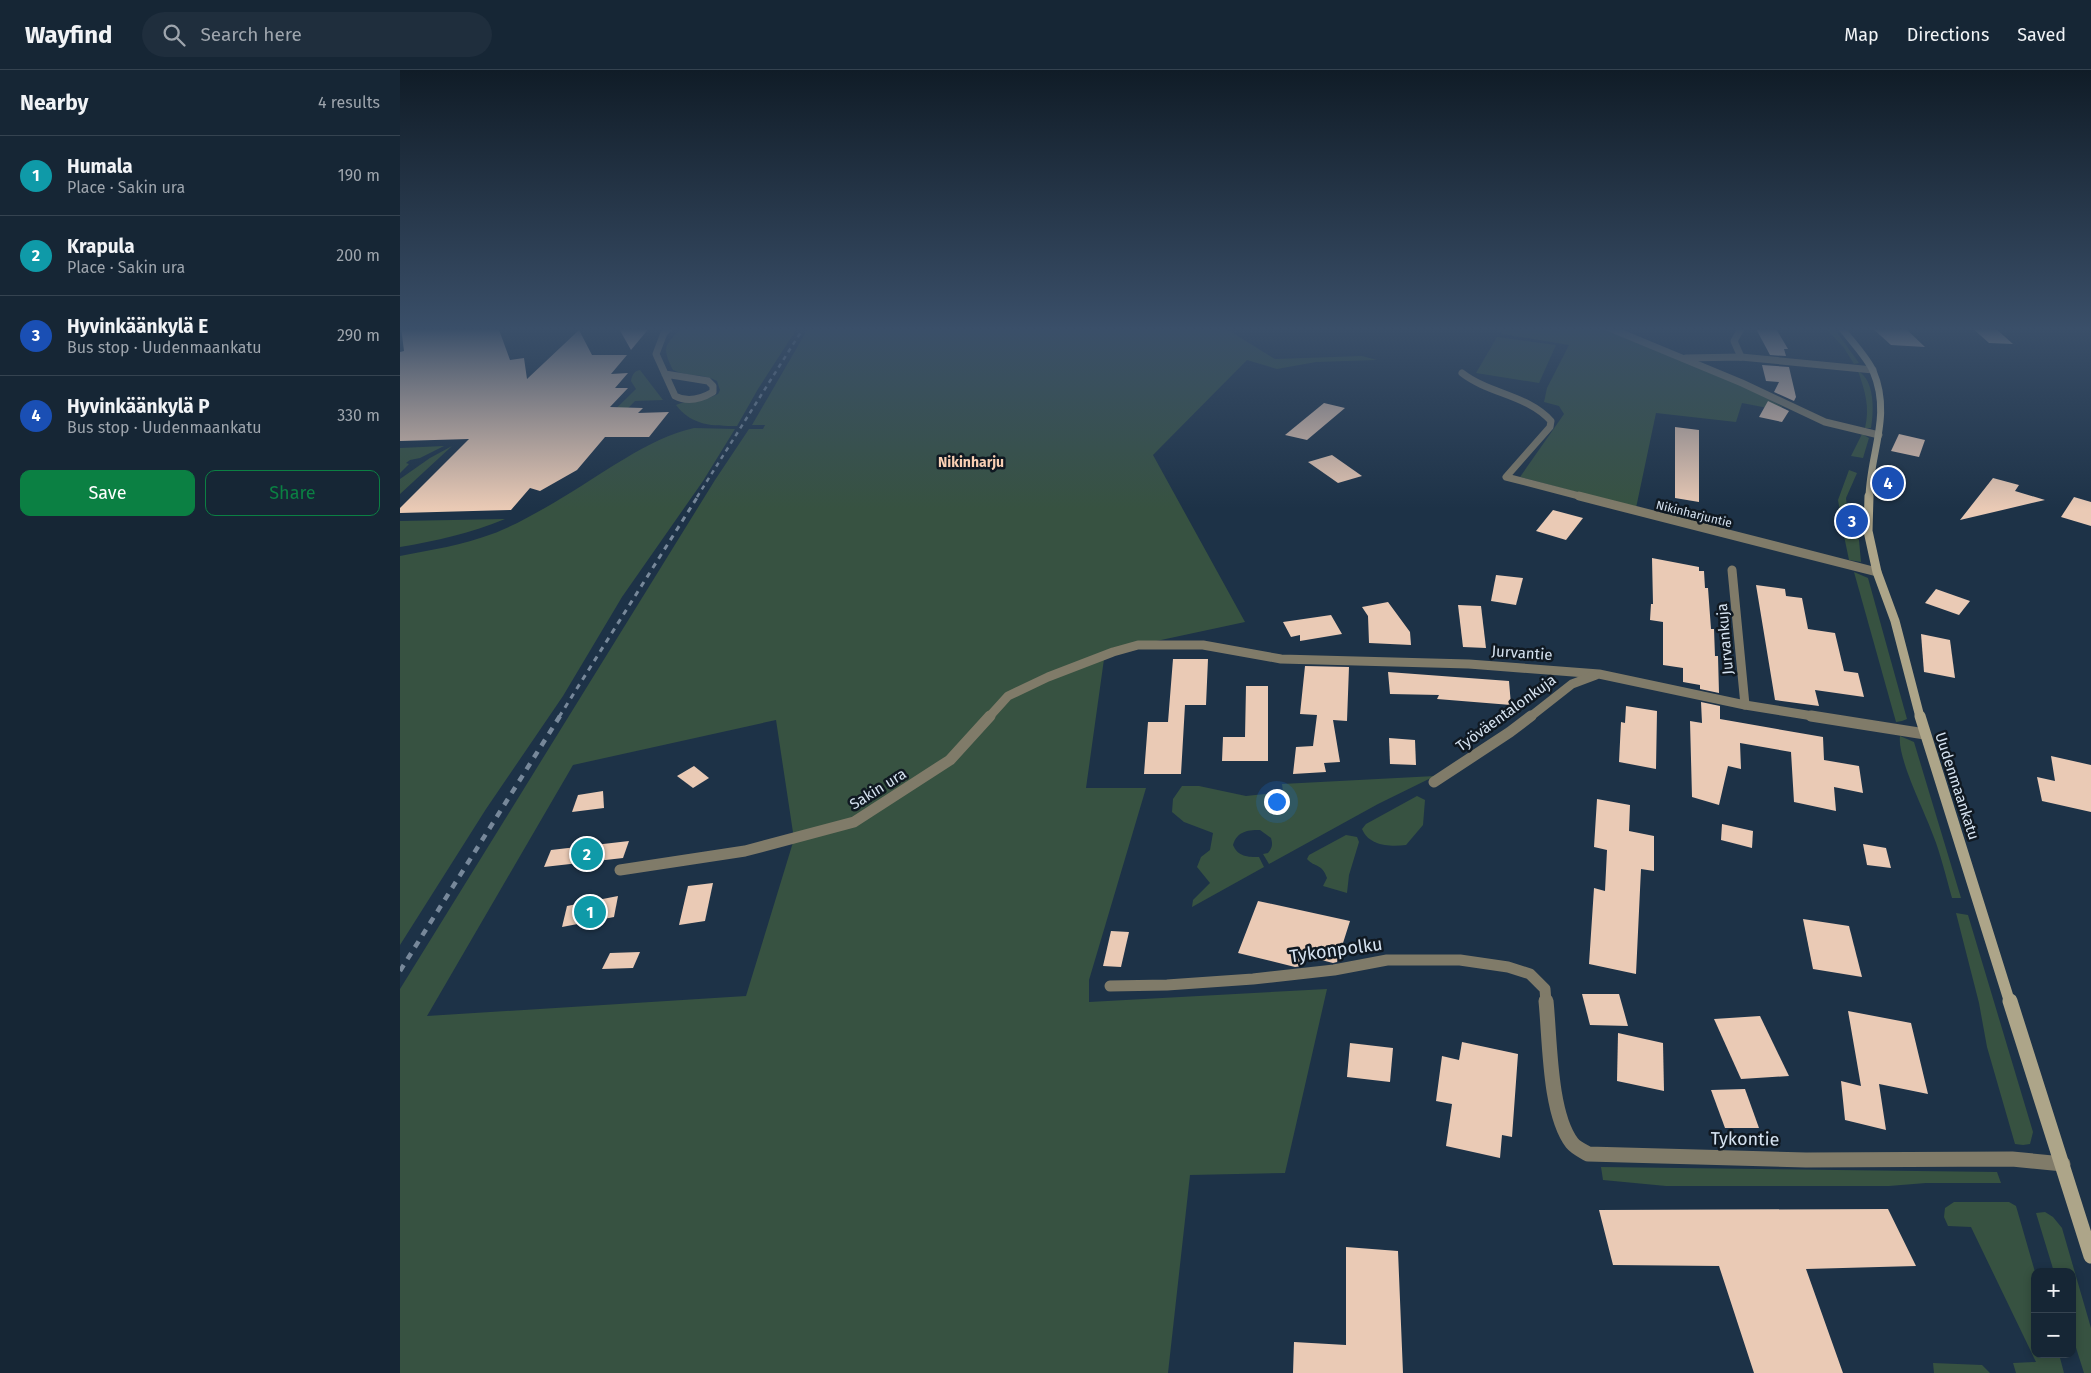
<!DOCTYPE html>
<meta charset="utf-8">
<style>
body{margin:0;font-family:"Fira Sans",sans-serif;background:#1f2e3d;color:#f1f3f6}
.controls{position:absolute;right:15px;bottom:15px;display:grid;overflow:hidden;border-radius:10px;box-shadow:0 2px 8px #0003}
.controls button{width:45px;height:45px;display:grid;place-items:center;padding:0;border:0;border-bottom:1px solid #354350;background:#162635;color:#f1f3f6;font:25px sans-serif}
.you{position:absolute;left:876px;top:731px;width:18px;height:18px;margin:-12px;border:4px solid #fff;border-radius:50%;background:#1a73e8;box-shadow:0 0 0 8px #1a73e833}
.badge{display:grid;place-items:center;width:32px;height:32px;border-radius:50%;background:#0b8043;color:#fff;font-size:16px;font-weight:700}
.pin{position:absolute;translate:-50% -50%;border:2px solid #fff;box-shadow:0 1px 5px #0006}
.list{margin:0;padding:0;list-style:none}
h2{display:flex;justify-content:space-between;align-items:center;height:65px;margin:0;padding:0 20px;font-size:21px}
h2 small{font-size:16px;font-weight:400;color:#9ea5ad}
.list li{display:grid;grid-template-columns:32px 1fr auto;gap:15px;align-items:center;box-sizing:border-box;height:80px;padding:0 20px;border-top:1px solid #354350}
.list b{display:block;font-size:19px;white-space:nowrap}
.list p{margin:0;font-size:16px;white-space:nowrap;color:#9ea5ad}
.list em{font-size:16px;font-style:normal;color:#9ea5ad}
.actions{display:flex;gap:10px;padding:15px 20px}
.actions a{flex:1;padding:11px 0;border:1px solid #0b8043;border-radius:10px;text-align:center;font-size:18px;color:#0b8043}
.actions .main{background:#0b8043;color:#fff}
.icon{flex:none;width:28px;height:28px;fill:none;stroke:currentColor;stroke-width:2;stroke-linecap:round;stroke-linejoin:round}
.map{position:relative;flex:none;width:1691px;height:1303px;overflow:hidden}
header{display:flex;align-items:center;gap:30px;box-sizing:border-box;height:70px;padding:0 25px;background:#162635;border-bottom:1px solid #354350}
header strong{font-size:24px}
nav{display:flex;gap:28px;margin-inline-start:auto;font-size:18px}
.search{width:350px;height:45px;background:#1f2e3d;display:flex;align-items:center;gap:12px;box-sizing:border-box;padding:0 18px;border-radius:28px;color:#9ea5ad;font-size:19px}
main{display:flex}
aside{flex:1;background:#162635}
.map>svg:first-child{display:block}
.green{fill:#375241;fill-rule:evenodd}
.building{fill:#eacab5}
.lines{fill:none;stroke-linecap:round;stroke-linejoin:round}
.street-far3{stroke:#807b69;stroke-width:7}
.street-far2{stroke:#807b69;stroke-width:9}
.street-far1{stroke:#807b69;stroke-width:11}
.street{stroke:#807b69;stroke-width:15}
.secondary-far3{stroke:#ada589;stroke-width:7}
.secondary-far2{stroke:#ada589;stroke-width:9}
.secondary-far1{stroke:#ada589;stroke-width:11}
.secondary{stroke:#ada589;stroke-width:15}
.rail-far2{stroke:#77889a;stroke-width:2.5;stroke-dasharray:4.5 4.5;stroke-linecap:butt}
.rail-far1{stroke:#77889a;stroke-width:3;stroke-dasharray:5.5 5.5;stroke-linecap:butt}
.rail{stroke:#77889a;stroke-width:4.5;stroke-dasharray:7 7;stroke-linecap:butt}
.labels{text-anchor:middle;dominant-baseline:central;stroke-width:5;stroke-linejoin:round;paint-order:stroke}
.far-street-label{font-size:12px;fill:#d6e3f1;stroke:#101922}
.far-neighbourhood-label{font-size:14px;font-weight:bold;fill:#f9cfb3;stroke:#101922}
.street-label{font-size:15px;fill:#d6e3f1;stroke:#101922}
.near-street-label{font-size:18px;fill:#d6e3f1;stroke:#101922}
</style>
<header>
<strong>Wayfind</strong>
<div class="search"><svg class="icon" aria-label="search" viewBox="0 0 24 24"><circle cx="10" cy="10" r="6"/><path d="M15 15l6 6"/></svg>Search here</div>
<nav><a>Map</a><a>Directions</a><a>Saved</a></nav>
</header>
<main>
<aside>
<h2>Nearby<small>4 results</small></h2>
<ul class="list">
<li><span class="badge" style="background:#0f9aa8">1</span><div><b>Humala</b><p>Place · Sakin ura</p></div><em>190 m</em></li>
<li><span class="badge" style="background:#0f9aa8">2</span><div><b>Krapula</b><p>Place · Sakin ura</p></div><em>200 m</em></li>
<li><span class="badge" style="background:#1a4fb4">3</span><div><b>Hyvinkäänkylä E</b><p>Bus stop · Uudenmaankatu</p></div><em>290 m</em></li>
<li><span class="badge" style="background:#1a4fb4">4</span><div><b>Hyvinkäänkylä P</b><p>Bus stop · Uudenmaankatu</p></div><em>330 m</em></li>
</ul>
<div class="actions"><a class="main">Save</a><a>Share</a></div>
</aside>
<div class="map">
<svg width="1691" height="1303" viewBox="0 0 1691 1303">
<rect width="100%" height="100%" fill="#1d3247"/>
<g class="green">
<path d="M283,257h115l-40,62 -21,37c-24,0 -45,0 -61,-21 12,-6 27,-3 42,-11l2,-4 -3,-9c-14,-8 -30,-4 -44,-11 -12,-24 -8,-25 10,-43z"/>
<path d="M409,257h414l52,32 87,-3 15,4 -61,2 -39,7 -30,-9 -94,95 92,167 -140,30 -19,136h60l-57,192v22l238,-13 -42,184 -95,2 -22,198h-768v-384l315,-509 34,-51h14l2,-4h-13zM376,650l18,119 -48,157 -319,20 146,-251z"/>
<polygon points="1094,257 1203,257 1339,313 1383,337 1373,339 1342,333 1336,352 1256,343 1236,438 1120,407 1164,344 1159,336 1144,332 1147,318 1169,275 1102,264"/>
<polygon points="1425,257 1433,257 1459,293 1454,294 1444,278"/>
<polygon points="1097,267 1156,275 1139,313 1076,303"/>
<path d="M240,300l23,30 -28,1 -33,34 -8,-5 42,-41 -5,-8c1,-6 3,-10 9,-11z"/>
<path d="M1458,301c17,9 16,41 13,57h-6c5,-21 0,-37 -7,-57z"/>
<path d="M294,358l41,1 -32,52 -81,116 -59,99 -77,113 -86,136v-389c31,-6 63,-11 92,-22 22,-8 48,-23 68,-35 40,-23 88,-61 134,-71z"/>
<polygon points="1462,364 1469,368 1463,388 1451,386"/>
<polygon points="44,376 20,388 10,390 6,393 9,394 0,403 0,378"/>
<polygon points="52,376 0,424 0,409 30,388"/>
<polygon points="1449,400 1457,403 1446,428 1448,446 1444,446 1444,450 1449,452 1444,454 1442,453 1438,430"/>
<path d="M105,449c-34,14 -69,22 -105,28v-26z"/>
<polygon points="1453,460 1459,470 1461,492 1449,490 1443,461"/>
<polygon points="1454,502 1468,508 1507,649 1502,651 1496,652"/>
<path d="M1500,666l14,6 47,156h-9c-6,-21 -11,-43 -19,-63 -8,-23 -36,-77 -33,-99z"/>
<path d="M1035,706l-57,28 -109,60 -6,-10 5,-1c4,-5 5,-8 3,-15l-11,-8c-14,0 -23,2 -27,15 5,12 15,12 26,12l5,10 -72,40 1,-7 17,-17 -13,-16 4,-10 9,-7 3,-17 -29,-11 -12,-10 1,-13 9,-13h17l47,10 37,-4 -1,-8z"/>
<path d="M1017,726l8,4 -2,25 -17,20c-16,2 -37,1 -44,-16l4,-5z"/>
<path d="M946,765l11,2 2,5 -10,33 -2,18 -24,-7 4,-8c-5,-15 -12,-10 -20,-19l2,-4z"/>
<polygon points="1556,843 1568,845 1633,1062 1630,1074 1623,1075 1615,1074 1587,977 1579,933"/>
<polygon points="1201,1097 1597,1102 1601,1113 1526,1113 1489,1116 1266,1116 1203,1110"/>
<polygon points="1554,1132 1609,1132 1616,1136 1635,1202 1635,1284 1659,1284 1664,1303 1616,1303 1613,1293 1636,1292 1571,1157 1548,1156 1544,1147 1545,1138"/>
<polygon points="1645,1142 1653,1147 1662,1158 1691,1258 1691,1303 1684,1303 1672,1265 1672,1202 1654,1202 1636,1143"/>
<polygon points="1533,1293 1582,1295 1590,1303 1534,1303"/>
</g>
<g class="building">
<polygon points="1,257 98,257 110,290 124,288 127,309 179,260 192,285 227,285 211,304 228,303 215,318 228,318 210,337 243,338 238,343 269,342 249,367 205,367 177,400 140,421 130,418 111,440 0,443 0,438 69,369 0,371 0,282 4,281"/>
<polygon points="218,257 250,257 231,280"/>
<polygon points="1355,257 1375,257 1388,279 1384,279 1386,286 1370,285"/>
<polygon points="1471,257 1504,257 1525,277 1491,275"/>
<polygon points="1571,257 1594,257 1613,274 1589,273"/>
<polygon points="1362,295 1389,297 1396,327 1394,331 1374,322 1379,312 1366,311"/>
<polygon points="1368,331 1389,341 1382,352 1359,347"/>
<polygon points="924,333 945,338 907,370 885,365"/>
<polygon points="1275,357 1299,360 1299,432 1275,428"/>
<polygon points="1499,364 1525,370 1519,387 1491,381"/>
<polygon points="932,385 962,406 938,413 908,392"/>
<polygon points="1593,408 1619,415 1615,421 1645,430 1560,450"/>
<polygon points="1674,427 1691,432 1691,456 1661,447"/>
<polygon points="1153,440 1183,448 1166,470 1136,461"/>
<polygon points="1252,488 1299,497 1299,501 1304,501 1305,518 1308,518 1311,559 1314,559 1315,586 1318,586 1319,623 1300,619 1300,615 1283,612 1283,598 1263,595 1263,552 1250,550 1251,534 1253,534"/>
<polygon points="1096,505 1123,508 1116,535 1091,531"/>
<polygon points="1356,515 1385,519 1386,526 1402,528 1408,559 1435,563 1444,601 1458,603 1464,627 1415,620 1419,636 1375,630"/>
<polygon points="1536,519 1570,531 1559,545 1525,533"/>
<polygon points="988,532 1010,562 1011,575 969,573 968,546 962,537"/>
<polygon points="1058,535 1081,536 1086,578 1063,577"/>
<polygon points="931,545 942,564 900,571 900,565 891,567 883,552"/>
<polygon points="1521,564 1550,570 1555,608 1524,602"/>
<polygon points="773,589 808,589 806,635 785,635 781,704 744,704 748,652 768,652"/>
<polygon points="905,596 949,597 947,651 933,650 940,692 924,693 926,702 893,704 896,677 913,676 917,645 900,644"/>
<polygon points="988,602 1109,611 1111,635 1037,629 1039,625 990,624"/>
<polygon points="846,616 868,616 868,691 822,691 823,667 845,667"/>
<polygon points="1301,632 1320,636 1320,649 1423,667 1424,690 1459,696 1463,723 1434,717 1436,741 1394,732 1391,682 1340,673 1341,699 1328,696 1319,735 1292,727 1290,651 1302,653"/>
<polygon points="1226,636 1257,641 1256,699 1219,692 1221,652 1225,653"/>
<polygon points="989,668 1015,670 1016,695 990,694"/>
<polygon points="1651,686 1691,695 1691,742 1642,731 1637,707 1655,711"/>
<polygon points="294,696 309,708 293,718 277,706"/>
<polygon points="203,721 204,738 172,742 178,725"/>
<polygon points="1197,729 1230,735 1229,761 1254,766 1254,801 1241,799 1236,904 1189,894 1194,818 1205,821 1207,780 1194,777"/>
<polygon points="1322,754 1353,761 1352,778 1321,770"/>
<polygon points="229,771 223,788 144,797 151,780"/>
<polygon points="1463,774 1486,778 1491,798 1467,795"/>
<polygon points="313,813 305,851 279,855 288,816"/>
<polygon points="218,826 214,847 162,857 167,836"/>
<polygon points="858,831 950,851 937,892 933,893 906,886 903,896 895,897 838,883"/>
<polygon points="1403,849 1449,856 1462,907 1413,899"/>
<polygon points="711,861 729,862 721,897 703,896"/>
<polygon points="240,882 233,898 202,899 210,883"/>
<polygon points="1182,924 1219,924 1228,956 1190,955"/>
<polygon points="1448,941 1511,953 1528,1024 1479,1014 1486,1060 1445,1050 1441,1011 1461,1016"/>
<polygon points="1360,946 1389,1006 1341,1009 1314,949"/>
<polygon points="1218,963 1263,973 1264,1021 1217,1011"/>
<polygon points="1062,972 1118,984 1112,1067 1102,1065 1100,1088 1046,1076 1052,1034 1036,1031 1042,986 1059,990"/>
<polygon points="950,973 993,978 990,1012 947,1007"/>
<polygon points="1345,1019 1359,1058 1325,1058 1311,1020"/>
<polygon points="1488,1139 1516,1196 1406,1199 1443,1303 1354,1303 1319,1196 1213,1195 1199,1140"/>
<polygon points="946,1177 998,1181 1003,1303 893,1303 894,1272 946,1275"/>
</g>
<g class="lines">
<g class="street-far3">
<polyline points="1207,257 1342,313 1425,352 1479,365"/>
<polyline points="1341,287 1334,271 1342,257"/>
<polyline points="1286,288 1341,287 1473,300"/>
<path d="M1062,303c27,21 66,22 89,48l-1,6 -44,50 77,20"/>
<path d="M265,304l43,7 5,5v6c-12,7 -25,11 -38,4l-19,-42 8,-21 6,-6"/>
</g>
<g class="street-far2">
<polyline points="1179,426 1477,502"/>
<polyline points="1332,500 1345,635"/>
<polyline points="589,647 608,626 648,607 713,582 738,575 803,575 881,589 1069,594 1199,604 1345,635 1419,647"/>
<polyline points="1130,647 1172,614 1196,605"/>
</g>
<g class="street-far1">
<polyline points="1411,646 1525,664"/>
<polyline points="1034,712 1110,662 1131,646"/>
<polyline points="220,800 345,781 454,752 550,690 590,646"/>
<polyline points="710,916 767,915 853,909 934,900 987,890 1060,890 1108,897 1130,904 1145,919 1146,933"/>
</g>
<path class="street" d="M1146,931c4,38 3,112 26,142 4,5 11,8 16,11l218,6 206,-1 51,5"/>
<path class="secondary-far3" d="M1441,257c9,13 26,30 32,44 19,44 -3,82 -4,126"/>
<polyline class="secondary-far2" points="1469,426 1468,461 1477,502 1495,551 1520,647"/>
<polyline class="secondary-far1" points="1520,646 1610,933"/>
<polyline class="secondary" points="1610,931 1691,1186"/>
<polyline class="rail-far2" points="297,427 404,257"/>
<polyline class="rail-far1" points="159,647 298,426"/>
<polyline class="rail" points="0,901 160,646"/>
</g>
<linearGradient id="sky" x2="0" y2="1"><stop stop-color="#101c27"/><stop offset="0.59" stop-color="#3a4f69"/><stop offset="1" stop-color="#3a4f69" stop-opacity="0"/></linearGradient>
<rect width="1691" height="439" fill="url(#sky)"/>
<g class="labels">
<g class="far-street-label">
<text transform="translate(1294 444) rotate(14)">Nikinharjuntie</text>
</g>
<g class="far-neighbourhood-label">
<text x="571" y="392">Nikinharju</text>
</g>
<g class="street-label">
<text transform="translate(1325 569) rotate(-95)">Jurvankuja</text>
<text transform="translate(1122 583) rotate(4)">Jurvantie</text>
<text transform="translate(1106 643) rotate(-36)">Työväentalonkuja</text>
<text transform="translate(1557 716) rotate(72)">Uudenmaankatu</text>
<text transform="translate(478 719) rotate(-32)">Sakin ura</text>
</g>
<g class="near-street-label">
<text transform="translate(936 880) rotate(-8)">Tykonpolku</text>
<text transform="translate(1345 1069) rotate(1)">Tykontie</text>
</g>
</g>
</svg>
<div class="controls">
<button>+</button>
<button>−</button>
</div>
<div class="you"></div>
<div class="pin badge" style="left:190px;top:842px;background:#0f9aa8">1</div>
<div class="pin badge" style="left:187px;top:784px;background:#0f9aa8">2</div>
<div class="pin badge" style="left:1452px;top:451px;background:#1a4fb4">3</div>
<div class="pin badge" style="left:1488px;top:413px;background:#1a4fb4">4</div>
</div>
</main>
